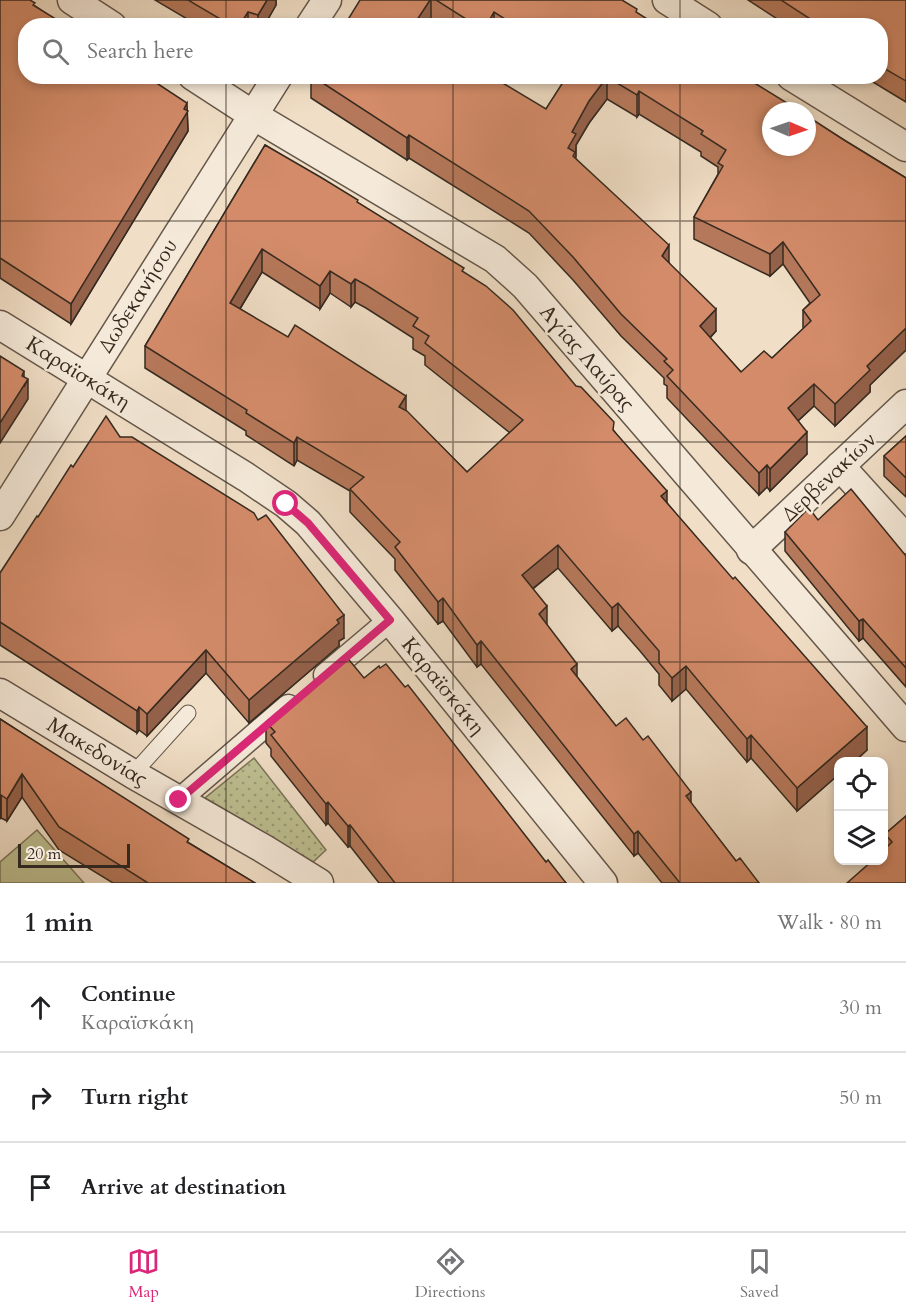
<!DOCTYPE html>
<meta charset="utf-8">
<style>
body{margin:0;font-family:Cardo,serif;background:#f2f2f2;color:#202124}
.controls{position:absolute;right:18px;bottom:18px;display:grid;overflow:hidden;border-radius:12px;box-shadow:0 3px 9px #0003}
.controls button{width:54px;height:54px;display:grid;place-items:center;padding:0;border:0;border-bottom:2px solid #e0e0e0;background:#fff;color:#202124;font:30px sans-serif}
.compass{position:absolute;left:762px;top:102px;width:54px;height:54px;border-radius:50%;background:#fff;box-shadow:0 3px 9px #0003;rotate:92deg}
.scale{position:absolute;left:18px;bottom:15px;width:112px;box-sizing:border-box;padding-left:6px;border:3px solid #362a20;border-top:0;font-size:16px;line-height:21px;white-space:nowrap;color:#362a20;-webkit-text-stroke:4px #f5eada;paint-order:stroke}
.stop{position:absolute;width:18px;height:18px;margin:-14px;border:4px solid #db2777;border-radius:50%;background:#fff}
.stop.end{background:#db2777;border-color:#fff;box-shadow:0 2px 6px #0008}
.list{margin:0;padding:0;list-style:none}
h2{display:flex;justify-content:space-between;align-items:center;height:78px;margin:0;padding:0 24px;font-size:26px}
h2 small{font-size:20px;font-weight:400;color:#757577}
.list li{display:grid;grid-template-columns:39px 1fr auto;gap:18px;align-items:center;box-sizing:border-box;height:90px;padding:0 24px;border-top:2px solid #e0e0e0}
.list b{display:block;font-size:22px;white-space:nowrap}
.list p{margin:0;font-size:20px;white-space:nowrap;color:#757577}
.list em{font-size:20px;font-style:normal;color:#757577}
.icon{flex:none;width:33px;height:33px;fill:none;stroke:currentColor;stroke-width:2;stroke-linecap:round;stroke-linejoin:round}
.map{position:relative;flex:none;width:906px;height:883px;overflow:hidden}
.search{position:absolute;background:#fff;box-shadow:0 3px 9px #0003;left:18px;right:18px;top:18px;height:66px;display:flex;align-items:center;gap:15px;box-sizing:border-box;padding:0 21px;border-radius:24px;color:#757577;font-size:22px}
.sheet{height:348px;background:#fff}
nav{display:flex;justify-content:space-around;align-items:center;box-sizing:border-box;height:84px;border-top:2px solid #e0e0e0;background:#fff;font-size:16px;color:#757577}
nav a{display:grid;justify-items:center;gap:3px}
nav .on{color:#db2777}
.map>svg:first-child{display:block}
.park{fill:url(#park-dots);stroke:#7a7559;stroke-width:1.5}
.pitch{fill:#bec092;stroke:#7a7559;stroke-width:1.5}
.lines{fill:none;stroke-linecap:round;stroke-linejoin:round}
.service-casing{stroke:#64574a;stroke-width:17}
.pedestrian-casing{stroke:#64574a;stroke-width:25}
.minor-casing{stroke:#64574a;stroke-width:31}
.service{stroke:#f5eada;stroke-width:15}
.pedestrian{stroke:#f5eada;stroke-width:22}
.minor{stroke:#f5eada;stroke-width:28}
.wall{fill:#b5785a;stroke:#362a20;stroke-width:1.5;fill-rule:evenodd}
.shaded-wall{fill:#94614a;stroke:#362a20;stroke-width:1.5}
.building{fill:#d38b69;stroke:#362a20;stroke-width:1.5;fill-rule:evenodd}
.route{stroke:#db2777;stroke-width:8}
.grid{fill:none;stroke:#362a20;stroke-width:1.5;stroke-opacity:0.55}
.labels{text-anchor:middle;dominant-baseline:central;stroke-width:5;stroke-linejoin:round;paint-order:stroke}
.street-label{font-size:21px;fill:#362a20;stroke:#f5eada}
</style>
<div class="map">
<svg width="906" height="883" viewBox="0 0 906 883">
<defs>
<pattern id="park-dots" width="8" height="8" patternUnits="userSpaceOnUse" patternTransform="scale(1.5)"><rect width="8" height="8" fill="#bec092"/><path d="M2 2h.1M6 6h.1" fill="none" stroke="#9b9c77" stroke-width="1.8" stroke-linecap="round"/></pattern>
</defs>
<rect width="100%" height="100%" fill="#f0dec6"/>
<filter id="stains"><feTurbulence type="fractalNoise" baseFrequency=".00333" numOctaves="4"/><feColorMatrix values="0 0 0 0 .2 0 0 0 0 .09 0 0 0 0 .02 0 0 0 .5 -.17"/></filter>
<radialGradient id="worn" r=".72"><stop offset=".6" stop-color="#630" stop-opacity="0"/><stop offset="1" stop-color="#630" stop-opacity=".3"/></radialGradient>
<polygon class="park" points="254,758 326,850 313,862 205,798"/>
<polygon class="pitch" points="37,830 84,883 0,883 0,862"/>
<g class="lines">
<g class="service-casing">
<polyline id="service" points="133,774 188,713"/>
</g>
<g class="pedestrian-casing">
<g id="pedestrian">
<polyline points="325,675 390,620"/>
<polyline points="179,800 288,706"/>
</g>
</g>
<g class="minor-casing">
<g id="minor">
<polyline points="72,0 112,26"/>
<polyline points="667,0 708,26"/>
<polyline points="310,26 327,0"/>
<polyline points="193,76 253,115 495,259 525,286 906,727"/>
<polyline points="791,76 906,147"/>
<polyline points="0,325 246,477 286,504 308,523 390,620 603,883"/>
<polyline points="840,466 906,539"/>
<polyline points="0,516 278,76"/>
<polyline points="751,550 906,404"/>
<polyline points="0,693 133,774 264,849 319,883"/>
</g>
</g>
<use href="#service" class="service"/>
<use href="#pedestrian" class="pedestrian"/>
<use href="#minor" class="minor"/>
</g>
<g class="wall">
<polygon points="0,0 35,6 187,111 188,131 71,324 0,278"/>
<polygon points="155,0 276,0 276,5 264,26 199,26"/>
<polygon points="360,0 622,0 637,13 658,26 442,26 431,19"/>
<polygon points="748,0 906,0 906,102 868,79 868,76 880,76 880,26 788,26"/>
<path d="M311,76h140l95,33 20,-31 -3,-2h180l101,64 62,38v172l-36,35v7l-35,34 -21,-20 -16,15 9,33 -37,37 -3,-4 -8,8 -92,-97v-12l-3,-2v-6l-43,-42 -48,-56 -44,-47 -120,-75 -2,2 -96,-62zM607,99l30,18 2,-3 62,38v4l17,11v7l-24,43v22l76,37 13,-12 27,39 -7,7v19l-31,29 -31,14 -31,-34 6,-7 -47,-68 -94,-105 1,-1v-12l13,-22z"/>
<path d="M265,145l93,58 106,70 150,158 53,72 200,247 -13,12h-16v13l-41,36 -46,-53 -4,4 -61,-73 -14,12 -13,-16v-11l-19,-23 -22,-25 -6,5 -54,-63 -25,21 14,36 30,52 39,49 75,77 45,58 23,22h-97l-24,-30 -4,3 -153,-192 -4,3 -34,-46 -5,3 -43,-54v-11l-45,-47v-21l-53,-31 -3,6 -48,-31v-4l-101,-63v-22zM262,272l58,37 10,-16 21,14 4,-5 11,6 47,30v11l12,7v9l85,68 -43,39 -61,-61 -166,-102z"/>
<polygon points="906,436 906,497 884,476 884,456"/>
<polygon points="120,437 258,520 344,638 339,641 339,646 249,723 206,673 147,736 139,730 137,733 0,645 0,573 73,467"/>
<polygon points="818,520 906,556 906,687 863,638 859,641 785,551 785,532"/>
<polygon points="364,678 546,862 566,883 379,883 350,846 348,847 328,823 326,825 271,756 271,749 266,743 266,722"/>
<polygon points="0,719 189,843 255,883 113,883 59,850 22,797 7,821 1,818"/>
<polygon points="906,816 906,883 885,848 885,834"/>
</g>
<g class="shaded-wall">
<polygon points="267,0 276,0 276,5 264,26 258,26 258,15"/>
<polygon points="430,0 431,0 431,19 427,26 413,26"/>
<polygon points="248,12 248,26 241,26 241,23"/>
<polygon points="494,12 494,26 486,26"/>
<polygon points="607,77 607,99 589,123 576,145 575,174 568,148 572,132 589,101"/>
<polygon points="639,91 639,114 637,117 637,95"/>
<polygon points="187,103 188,131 71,324 71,304"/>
<polygon points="409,135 409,158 407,160 407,138"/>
<polygon points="783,242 783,264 770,276 770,254"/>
<polygon points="669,245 669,267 662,256"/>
<polygon points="262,249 262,272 230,325 230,303"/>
<polygon points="330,271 330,293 320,309 320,286"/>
<polygon points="355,279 355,302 351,307 351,284"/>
<polygon points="716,309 716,331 700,348 700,326"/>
<polygon points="906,328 906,350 870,385 870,392 835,426 835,404 867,366"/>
<polygon points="24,371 24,387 28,379 28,399 0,443 0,423"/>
<polygon points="814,384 814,406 788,430 788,408"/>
<polygon points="406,396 406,418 399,407"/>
<polygon points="807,432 807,454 770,491 770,469"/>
<polygon points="297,437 297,460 294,466 294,443"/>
<polygon points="767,465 767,487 759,495 759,473"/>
<polygon points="667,491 667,514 661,496"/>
<polygon points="558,545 558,568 522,597 522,575"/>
<polygon points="443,598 443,621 438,624 438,602"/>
<polygon points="618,603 618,626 612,631 612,608"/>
<polygon points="547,606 547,629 539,614"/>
<polygon points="344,615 344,638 339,641 339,646 249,723 249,700 337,620"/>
<polygon points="863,619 863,638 859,641 859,621"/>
<polygon points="481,641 481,664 477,667 477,645"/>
<polygon points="206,650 206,673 147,736 147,714"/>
<polygon points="577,664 577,686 571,669"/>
<polygon points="686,666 686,689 672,701 672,678"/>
<polygon points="139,707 139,730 137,733 137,711"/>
<polygon points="867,727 867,750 854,762 838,762 838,775 797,811 797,788"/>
<polygon points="751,735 751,758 747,762 747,739"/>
<polygon points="22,774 22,797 7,821 7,799"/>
<polygon points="691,792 691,814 686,796"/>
<polygon points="1,795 1,818 0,819 0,797"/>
<polygon points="328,802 328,823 326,825 326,804"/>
<polygon points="350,825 350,846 348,847 348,826"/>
<polygon points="638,831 638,853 634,856 634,834"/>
</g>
<g class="building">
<polygon points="0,0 30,0 35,3 33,5 67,26 26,26 26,76 146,76 187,103 184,109 188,111 71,304 0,258"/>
<polygon points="188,0 267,0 258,15 248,12 241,23 237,21 234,26 232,26"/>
<polygon points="360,0 430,0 413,26 344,26"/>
<polygon points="436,0 622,0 637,9 636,12 658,26 516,26 494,12 486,26 477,26"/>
<polygon points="781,0 906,0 906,81 880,66 880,26 821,26"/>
<path d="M312,76h139l2,2 1,-2h37l55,33 21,-33h176l57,35h-29v36h36v-31l37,24 62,38v150l-39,38 3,4 -35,34 -21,-20 -26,24 19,24 -37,37 -3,-4 -8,8 -92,-97 6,-6 -9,-9 3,-2 -46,-45 -48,-57 -44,-46 -120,-76 -2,3zM607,77l30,18 2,-4 64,40 -2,3 25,16 -8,13 5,3 -29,51 76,37 13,-12 37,53 -17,15 8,11 -39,37 -8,-7 -23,21 -41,-46 16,-17 -54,-53 7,-11 -96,-89 2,-4 -7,-4 8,-14 -4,-2 17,-31z"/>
<path d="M265,145l57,33 36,22 -1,2 107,66 -2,3 24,15 27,24 63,76 5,1 33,35 -1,8 54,61 -6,5 72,83 2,-2 132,150 -70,61 -46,-53 -4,4 -61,-73 -14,12 -13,-15v-12l-19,-22 -22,-26 -6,5 -54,-63 -36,30 25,31 -8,8 38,50 -6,5 45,57 10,-8 17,22 5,-4 43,56 -5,4 50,65 4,-3 19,25h-79l-42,-52 -4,3 -153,-193 -4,4 -34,-47 -5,4 -43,-55 5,-5 -50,-53 14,-12 -67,-40 -3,6 -48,-30 1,-3 -102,-64zM262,249l58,37 10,-15 21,13 4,-5 11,6 52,33 -5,8 16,10 -4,7 98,77 -56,52 -60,-61 -8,-4 7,-11 -111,-71 -7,12 -58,-34z"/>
<polygon points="0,356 24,371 22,376 28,379 0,423"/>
<polygon points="106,416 120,437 132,437 254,513 258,520 266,515 344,615 337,620 339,623 249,700 206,650 147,714 139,707 137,711 0,622 0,573 37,516 38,517 71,465 73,467"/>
<polygon points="906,436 906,478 884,456"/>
<polygon points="851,489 906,556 906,668 863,619 859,621 785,532 809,508 818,520"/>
<polygon points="345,655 364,678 379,666 380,668 386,664 405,687 408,685 546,862 548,860 566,883 395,883 350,825 348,826 328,802 326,804 271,735 275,732 266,722"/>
<polygon points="0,719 189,839 187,842 255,883 148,883 59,827 22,774 7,799 1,795 0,797"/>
<polygon points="906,816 906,883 847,883 872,861 884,861 884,850 892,842 885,834"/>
</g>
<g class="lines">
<polyline class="route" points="179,800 390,620 308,523 286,504"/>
</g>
<path class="grid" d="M226,0v26M453,0v26M680,0v26M226,76v807M453,76v807M680,76v807M0,221h906M0,442h906M0,662h906"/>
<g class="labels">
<g class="street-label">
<text transform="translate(138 296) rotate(-58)">Δωδεκανήσου</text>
<text transform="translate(587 358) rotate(49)">Αγίας Λαύρας</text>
<text transform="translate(78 373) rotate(32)">Καραϊσκάκη</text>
<text transform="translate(829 477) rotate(-43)">Δερβενακίων</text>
<text transform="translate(443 686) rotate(51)">Καραϊσκάκη</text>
<text transform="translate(97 752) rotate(31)">Μακεδονίας</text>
</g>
</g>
<rect width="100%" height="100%" filter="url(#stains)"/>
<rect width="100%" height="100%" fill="url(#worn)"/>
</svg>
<div class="controls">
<button><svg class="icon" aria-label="locate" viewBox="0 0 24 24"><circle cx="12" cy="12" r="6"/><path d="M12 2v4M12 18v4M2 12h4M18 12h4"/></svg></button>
<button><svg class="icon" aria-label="layers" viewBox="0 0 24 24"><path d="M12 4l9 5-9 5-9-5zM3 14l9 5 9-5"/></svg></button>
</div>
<svg class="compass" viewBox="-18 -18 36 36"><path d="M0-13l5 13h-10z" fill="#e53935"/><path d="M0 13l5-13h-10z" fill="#757577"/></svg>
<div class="scale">20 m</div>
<div class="stop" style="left:286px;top:504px"></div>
<div class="stop end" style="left:179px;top:800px"></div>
<div class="search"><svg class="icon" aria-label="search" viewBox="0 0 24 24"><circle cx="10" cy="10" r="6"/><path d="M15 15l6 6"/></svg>Search here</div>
</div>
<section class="sheet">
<h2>1 min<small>Walk · 80 m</small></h2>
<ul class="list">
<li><svg class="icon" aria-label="ahead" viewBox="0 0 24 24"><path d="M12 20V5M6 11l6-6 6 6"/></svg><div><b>Continue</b><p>Καραϊσκάκη</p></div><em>30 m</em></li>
<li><svg class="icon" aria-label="right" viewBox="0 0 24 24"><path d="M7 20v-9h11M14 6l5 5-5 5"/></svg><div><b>Turn right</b></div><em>50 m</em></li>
<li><svg class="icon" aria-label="arrive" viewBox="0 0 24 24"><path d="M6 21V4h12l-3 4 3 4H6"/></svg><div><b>Arrive at destination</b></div></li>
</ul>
</section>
<nav>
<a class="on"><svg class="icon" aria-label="map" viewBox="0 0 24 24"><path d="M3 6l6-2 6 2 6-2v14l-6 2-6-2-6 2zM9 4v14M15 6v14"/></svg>Map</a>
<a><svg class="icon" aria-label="directions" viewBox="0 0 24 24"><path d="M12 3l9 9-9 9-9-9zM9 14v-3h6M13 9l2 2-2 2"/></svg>Directions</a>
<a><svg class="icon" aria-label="saved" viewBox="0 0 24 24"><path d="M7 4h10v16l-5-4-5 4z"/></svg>Saved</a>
</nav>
